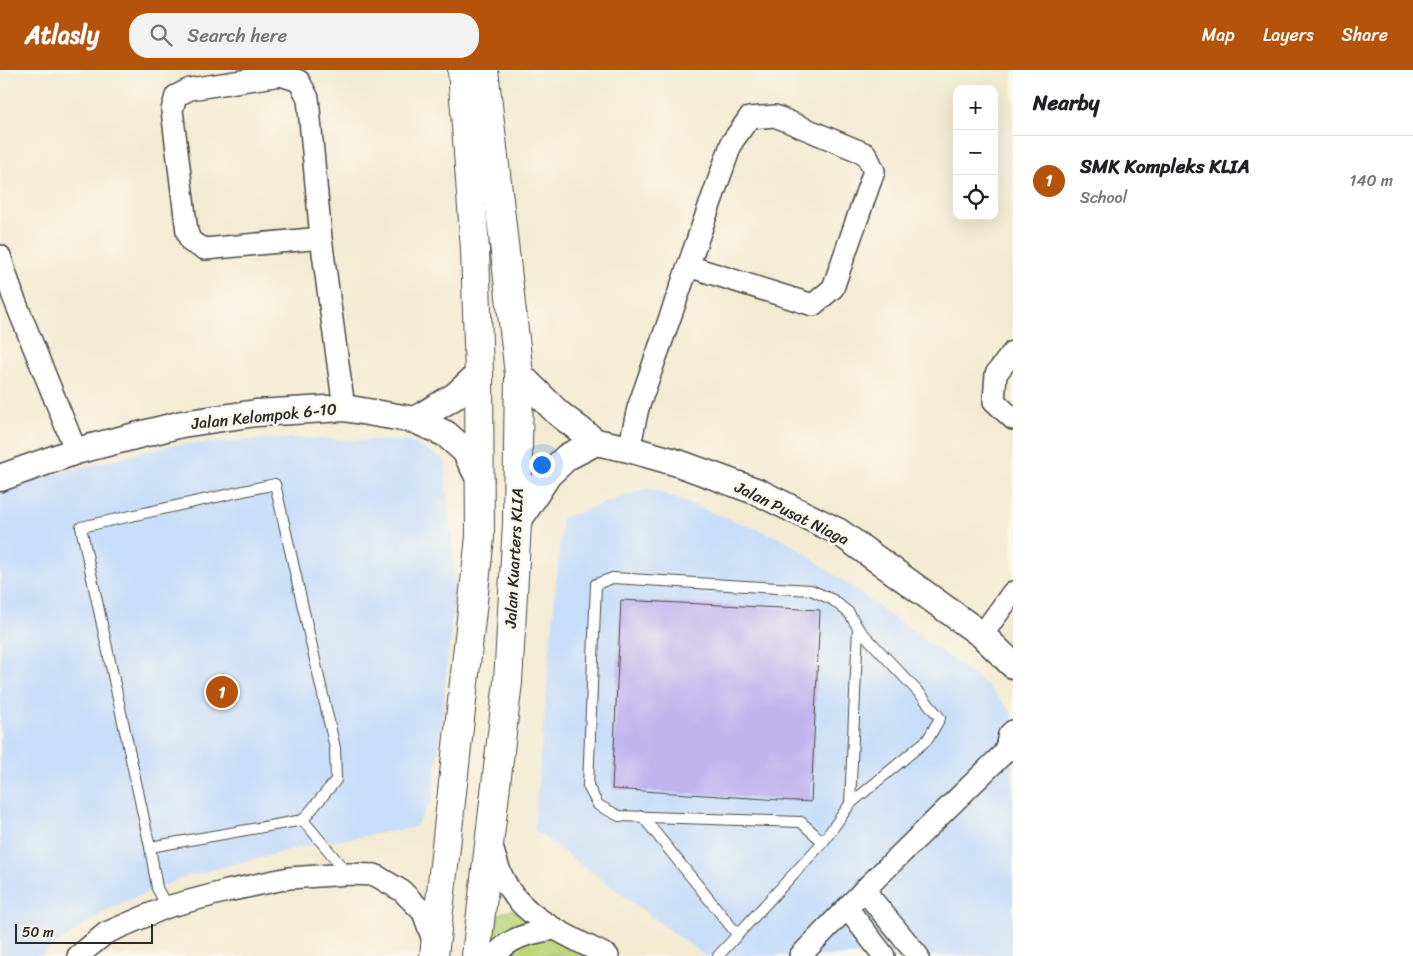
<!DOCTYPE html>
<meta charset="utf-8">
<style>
body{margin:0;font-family:Sriracha,sans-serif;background:#f2f2f2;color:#202124}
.controls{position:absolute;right:15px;top:15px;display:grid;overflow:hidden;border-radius:10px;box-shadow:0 5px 20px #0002}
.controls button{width:45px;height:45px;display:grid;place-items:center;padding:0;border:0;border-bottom:1px solid #e0e0e0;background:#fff;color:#202124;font:25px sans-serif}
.scale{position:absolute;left:15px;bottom:12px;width:138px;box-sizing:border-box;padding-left:5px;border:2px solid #2b2b2b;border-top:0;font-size:14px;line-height:18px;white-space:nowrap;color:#2b2b2b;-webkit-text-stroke:4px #fbf7ec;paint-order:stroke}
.you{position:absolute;left:541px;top:394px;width:18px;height:18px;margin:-12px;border:4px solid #fff;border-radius:50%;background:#1a73e8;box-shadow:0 0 0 8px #1a73e833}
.badge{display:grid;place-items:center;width:32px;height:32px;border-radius:50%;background:#b45309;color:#fff;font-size:16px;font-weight:700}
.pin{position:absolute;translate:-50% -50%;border:2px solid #fff;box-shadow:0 1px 5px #0006}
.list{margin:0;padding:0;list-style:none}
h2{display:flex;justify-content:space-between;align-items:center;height:65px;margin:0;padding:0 20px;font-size:21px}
h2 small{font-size:16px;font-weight:400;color:#757577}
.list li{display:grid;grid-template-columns:32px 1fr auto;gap:15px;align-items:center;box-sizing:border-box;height:90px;padding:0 20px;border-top:1px solid #e0e0e0}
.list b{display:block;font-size:19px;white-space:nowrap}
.list p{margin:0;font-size:16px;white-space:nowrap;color:#757577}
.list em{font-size:16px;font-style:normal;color:#757577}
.icon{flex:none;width:28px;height:28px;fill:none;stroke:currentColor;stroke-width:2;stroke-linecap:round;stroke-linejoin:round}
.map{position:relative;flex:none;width:1013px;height:886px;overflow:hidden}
header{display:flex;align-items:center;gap:30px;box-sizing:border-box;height:70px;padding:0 25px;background:#b45309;color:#fff}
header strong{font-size:24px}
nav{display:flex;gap:28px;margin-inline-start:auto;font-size:18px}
.search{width:350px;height:45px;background:#f2f2f2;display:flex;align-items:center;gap:12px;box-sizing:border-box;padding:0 18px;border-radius:20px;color:#757577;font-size:19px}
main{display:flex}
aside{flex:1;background:#fff}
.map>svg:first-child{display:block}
.built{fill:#c7ddf9}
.green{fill:#bdd67b;stroke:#748053}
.building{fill:#c0b4ed}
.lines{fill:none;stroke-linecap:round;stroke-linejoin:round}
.service-casing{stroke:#494844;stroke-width:12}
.minor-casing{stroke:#494844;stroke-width:24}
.tertiary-casing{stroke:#494844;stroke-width:29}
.secondary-casing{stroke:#494844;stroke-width:30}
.service{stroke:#fff;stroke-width:10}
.minor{stroke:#fff;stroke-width:21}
.tertiary{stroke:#fff;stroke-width:26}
.secondary{stroke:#fff;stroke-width:28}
.labels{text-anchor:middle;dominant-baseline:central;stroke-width:5;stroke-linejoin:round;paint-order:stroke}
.street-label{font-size:16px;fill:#2b2b2b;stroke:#fbf7ec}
</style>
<header>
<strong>Atlasly</strong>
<div class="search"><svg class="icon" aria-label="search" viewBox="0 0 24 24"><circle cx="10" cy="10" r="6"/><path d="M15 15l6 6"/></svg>Search here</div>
<nav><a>Map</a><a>Layers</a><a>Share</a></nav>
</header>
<main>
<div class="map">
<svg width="1013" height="886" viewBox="0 0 1013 886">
<rect width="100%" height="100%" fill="#fbf7ec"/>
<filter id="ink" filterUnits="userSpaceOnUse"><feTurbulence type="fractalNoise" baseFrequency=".02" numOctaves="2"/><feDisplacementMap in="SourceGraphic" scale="10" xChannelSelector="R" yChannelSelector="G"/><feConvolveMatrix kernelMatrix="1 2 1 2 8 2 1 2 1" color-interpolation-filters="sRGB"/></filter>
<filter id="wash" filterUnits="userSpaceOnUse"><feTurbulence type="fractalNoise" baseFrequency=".0096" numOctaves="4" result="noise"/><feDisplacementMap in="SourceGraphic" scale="20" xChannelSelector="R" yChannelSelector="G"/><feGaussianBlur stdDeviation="1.12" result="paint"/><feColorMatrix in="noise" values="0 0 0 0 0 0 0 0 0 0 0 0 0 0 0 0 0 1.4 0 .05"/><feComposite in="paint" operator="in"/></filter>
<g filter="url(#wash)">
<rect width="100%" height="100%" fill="#f3ead2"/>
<g class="built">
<polygon points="289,368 411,372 444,389 456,516 433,729 415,757 301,777 184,807 104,841 40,886 0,886 0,421 30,410 172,375"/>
<polygon points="648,418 788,471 988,616 1013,644 1013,886 705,886 534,760 562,448"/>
</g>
<polygon class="green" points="512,840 553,860 595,886 491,886 498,844"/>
<g id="blocks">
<polygon class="building" points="621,530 820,540 811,732 612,719"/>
</g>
</g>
<g filter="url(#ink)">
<use href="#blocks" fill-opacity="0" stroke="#494844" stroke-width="1"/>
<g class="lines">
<g class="service-casing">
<g id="service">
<polyline points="850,734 858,558"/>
<polyline points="642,746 737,864"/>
<polyline points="150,777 303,750"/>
<polyline points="167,837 157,818 150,777 81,457 275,414 335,678 336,710 303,750 347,803"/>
<polyline points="718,886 823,772 850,734 928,669 940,648 922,626 858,558 849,543 833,530 811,520 613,508 596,514 588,716 598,735 619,746 801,752 823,772"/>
</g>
</g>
<g class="minor-casing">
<g id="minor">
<polyline points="321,168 205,179 191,172 187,162 172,40 176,26 190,19 281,5 299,11 308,28 321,168 344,338"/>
<polyline points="0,186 13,226 76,381"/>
<polyline points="1013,282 996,304 994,331 1013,349"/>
<polyline points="629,379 638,338 732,72 749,48 775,46 866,84 874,101 833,218 813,235 688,196"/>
<polyline points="982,565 1013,522"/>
<polyline points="1005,682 1009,665 1013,661"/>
<path d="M491,774c4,12 7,25 13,36 19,39 67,57 104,76"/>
<polyline points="864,820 918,886"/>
<polyline points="847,838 884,886"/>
<polyline points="78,886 106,863 167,837 227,821 289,808 348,804 375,805 402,821 423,842 434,873"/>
<path d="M495,886c15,-20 37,-23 60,-27"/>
<polyline points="800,886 864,820 1005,682 1013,679"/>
</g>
</g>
<g class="tertiary-casing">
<g id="tertiary">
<polyline points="519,304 558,343 596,372 629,379 678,393 758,422 839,462 982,565 1013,595"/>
<polyline points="415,350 455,326 479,304"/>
<polyline points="0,408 76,381 182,354 256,343 344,338 415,350 446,364 465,381 480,410"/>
<polyline points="517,453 548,405 567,387 596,372"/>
</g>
</g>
<g class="secondary-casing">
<g id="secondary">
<polyline points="434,886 480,467 479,304 475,179 462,0"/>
<polyline points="476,886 508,612 517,453 519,304 484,0"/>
</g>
</g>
<use href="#service" class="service"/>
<use href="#minor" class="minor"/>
<use href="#tertiary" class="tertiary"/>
<use href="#secondary" class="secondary"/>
</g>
</g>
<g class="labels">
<g class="street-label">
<text transform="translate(264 346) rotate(-6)">Jalan Kelompok 6-10</text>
<text transform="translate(792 443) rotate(26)">Jalan Pusat Niaga</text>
<text transform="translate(514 488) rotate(-87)">Jalan Kuarters KLIA</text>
</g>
</g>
</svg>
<div class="controls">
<button>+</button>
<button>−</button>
<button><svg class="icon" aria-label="locate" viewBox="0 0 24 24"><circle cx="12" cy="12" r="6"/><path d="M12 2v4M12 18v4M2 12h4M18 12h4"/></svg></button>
</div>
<div class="scale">50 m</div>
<div class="you"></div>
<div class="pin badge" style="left:222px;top:622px">1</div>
</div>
<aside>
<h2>Nearby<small></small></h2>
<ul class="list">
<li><span class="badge">1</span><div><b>SMK Kompleks KLIA</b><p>School</p></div><em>140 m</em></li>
</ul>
</aside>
</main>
